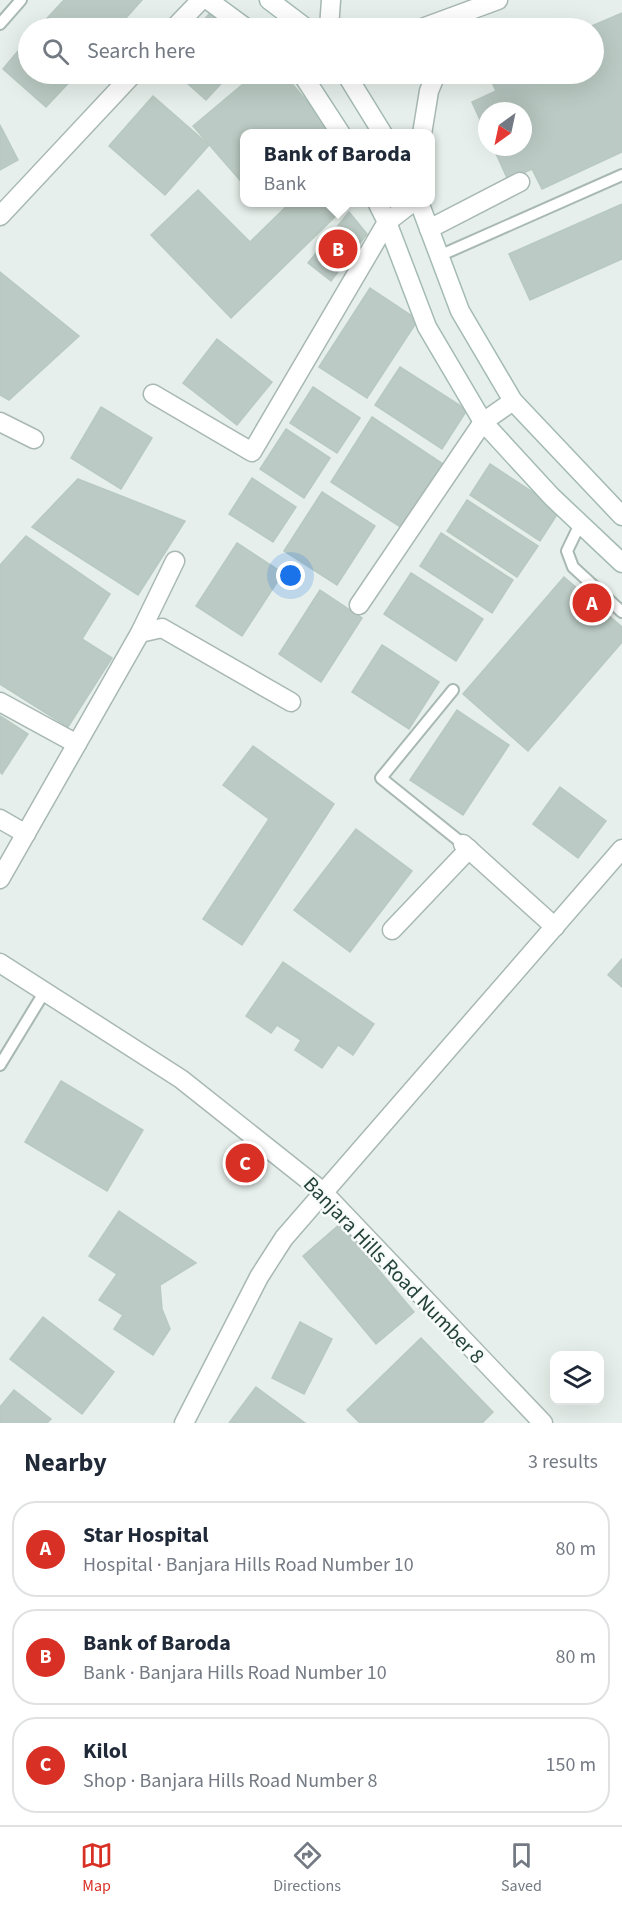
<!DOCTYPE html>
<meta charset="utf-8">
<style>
body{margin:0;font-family:"Source Sans 3",sans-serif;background:#f2f2f3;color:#1f2937}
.controls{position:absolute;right:18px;bottom:18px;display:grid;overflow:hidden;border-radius:12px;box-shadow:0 6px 24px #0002}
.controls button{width:54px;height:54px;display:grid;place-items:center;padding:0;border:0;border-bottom:2px solid #e0e1e3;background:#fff;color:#1f2937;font:30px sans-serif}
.compass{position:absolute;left:478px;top:102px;width:54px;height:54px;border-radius:50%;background:#fff;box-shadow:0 6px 24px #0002;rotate:213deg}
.you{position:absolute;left:291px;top:576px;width:21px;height:21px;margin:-15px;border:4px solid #fff;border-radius:50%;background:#1a73e8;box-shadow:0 0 0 9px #1a73e833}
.badge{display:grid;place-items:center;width:39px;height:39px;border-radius:50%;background:#d93025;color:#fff;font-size:20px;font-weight:700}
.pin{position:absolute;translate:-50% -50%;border:3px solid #fff;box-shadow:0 2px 6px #0006}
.popup{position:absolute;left:240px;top:129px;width:195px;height:78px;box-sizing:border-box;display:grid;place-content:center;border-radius:12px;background:#fff;filter:drop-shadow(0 2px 4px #0005);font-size:20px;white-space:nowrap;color:#747a83}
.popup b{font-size:22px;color:#1f2937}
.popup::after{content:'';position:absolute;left:50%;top:100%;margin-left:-12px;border:12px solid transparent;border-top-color:#fff}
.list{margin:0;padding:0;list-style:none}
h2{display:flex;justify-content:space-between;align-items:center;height:78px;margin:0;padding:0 24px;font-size:26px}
h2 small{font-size:20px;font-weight:400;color:#747a83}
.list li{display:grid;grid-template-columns:39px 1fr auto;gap:18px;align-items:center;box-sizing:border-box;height:96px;margin:0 12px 12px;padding:0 12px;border:2px solid #e0e1e3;border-radius:24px}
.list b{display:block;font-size:22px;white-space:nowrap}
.list p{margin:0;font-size:20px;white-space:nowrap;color:#747a83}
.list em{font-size:20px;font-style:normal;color:#747a83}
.icon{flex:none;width:33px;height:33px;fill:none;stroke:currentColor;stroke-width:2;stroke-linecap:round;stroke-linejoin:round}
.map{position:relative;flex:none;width:622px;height:1423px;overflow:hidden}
.search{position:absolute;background:#fff;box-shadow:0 6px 24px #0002;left:18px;right:18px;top:18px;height:66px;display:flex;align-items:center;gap:15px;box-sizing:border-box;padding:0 21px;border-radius:33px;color:#747a83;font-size:22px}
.sheet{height:402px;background:#fff}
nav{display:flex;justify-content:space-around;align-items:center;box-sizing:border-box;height:84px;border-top:2px solid #e0e1e3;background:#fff;font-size:16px;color:#747a83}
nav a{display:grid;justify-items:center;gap:3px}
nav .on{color:#d93025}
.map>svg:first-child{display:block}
.building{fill:#bbcac4;stroke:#b8c9c2;stroke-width:1.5}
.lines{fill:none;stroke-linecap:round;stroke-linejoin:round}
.service-casing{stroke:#a8b8b2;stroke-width:14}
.minor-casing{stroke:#a8b8b2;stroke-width:21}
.tertiary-casing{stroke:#a8b8b2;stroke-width:21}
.secondary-casing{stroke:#a4bbb3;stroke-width:21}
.service{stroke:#fff;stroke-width:10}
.minor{stroke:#fff;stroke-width:18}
.tertiary{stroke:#fff;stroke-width:18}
.secondary{stroke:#fff;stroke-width:18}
.labels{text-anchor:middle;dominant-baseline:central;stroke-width:5;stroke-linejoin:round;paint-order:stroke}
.street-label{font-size:21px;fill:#24423a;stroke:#f7fbf9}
</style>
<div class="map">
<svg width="622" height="1423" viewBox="0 0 622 1423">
<rect width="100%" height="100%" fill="#e6efeb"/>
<g class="building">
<polygon points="64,0 142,0 117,28 38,28"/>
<polygon points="211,12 230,28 196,28"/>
<polygon points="622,13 622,152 542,189 532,169 508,180 493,147 523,147 523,111 487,111 487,135 472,102 496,91 488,74 594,74 594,28 587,28"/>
<polygon points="28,39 28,74 77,74 46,107 3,69"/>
<polygon points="177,74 230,74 206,100"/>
<polygon points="255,74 284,74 334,134 245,134 245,186 193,126"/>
<polygon points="153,96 209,145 165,195 109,146"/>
<polygon points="0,125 18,160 0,170"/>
<polygon points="198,190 250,242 291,202 336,202 343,209 231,318 151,235"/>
<polygon points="622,204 622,259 530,300 509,254"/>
<polygon points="349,212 367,234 331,281 308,263"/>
<polygon points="0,272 79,336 9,400 0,395"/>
<polygon points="370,288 418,320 367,398 319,367"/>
<polygon points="217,339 272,382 237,425 183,383"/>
<polygon points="400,367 467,410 442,449 375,405"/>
<polygon points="313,387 360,418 337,453 290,423"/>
<polygon points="101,407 152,438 121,489 71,458"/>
<polygon points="372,417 443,464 402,528 331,482"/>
<polygon points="286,429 330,458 304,498 260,469"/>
<polygon points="490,464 560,510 540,541 470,495"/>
<polygon points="252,478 296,507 273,542 229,514"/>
<polygon points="78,479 185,521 138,595 32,527"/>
<polygon points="322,492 375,526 337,585 284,551"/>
<polygon points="467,500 538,546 517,577 447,531"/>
<polygon points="441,533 513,580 492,613 420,566"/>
<polygon points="26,536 110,594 82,639 112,658 68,727 0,684 0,565"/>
<polygon points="237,543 283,573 242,636 196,606"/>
<polygon points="411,573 483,619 456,661 384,614"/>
<polygon points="564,577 622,627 622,642 528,751 463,694"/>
<polygon points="320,590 362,618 321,682 279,654"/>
<polygon points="382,645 439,682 409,729 352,692"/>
<polygon points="457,710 509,745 463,815 410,780"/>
<polygon points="0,716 28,734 2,774 0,772"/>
<polygon points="253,746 334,804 242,945 203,919 269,819 223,785"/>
<polygon points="560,787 606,821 578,858 533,824"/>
<polygon points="356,829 412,871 350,952 294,910"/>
<polygon points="622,959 622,987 608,975"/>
<polygon points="283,962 374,1024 353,1055 338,1045 322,1068 295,1050 301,1040 277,1025 271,1033 246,1016"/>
<polygon points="61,1081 143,1130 107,1191 25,1142"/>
<polygon points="119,1211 196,1263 160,1285 162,1309 170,1329 153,1355 114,1329 123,1315 99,1300 117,1274 89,1256"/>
<polygon points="340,1224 414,1312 376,1344 303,1256"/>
<polygon points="43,1317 114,1372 82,1414 10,1359"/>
<polygon points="300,1322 332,1339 304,1394 272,1378"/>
<polygon points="421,1338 493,1412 482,1423 360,1423 347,1410"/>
<polygon points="256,1387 305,1423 229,1423"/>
<polygon points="14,1390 51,1419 47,1423 0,1423 0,1407"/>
</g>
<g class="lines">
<g class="service-casing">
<g id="service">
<polyline points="0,24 21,0"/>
<polyline points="439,256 622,175"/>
<polyline points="580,524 567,551 573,567 622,612"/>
<polyline points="453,690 381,778 463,844"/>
<polyline points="0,1065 45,991"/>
</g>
</g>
<g class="minor-casing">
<g id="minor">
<polyline points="174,28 201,0"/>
<polyline points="329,28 331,0"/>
<polyline points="422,28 498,0"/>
<polyline points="422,134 429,91 436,74"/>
<polyline points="0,216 133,74"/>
<polyline points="429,229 520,182"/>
<polyline points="153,394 252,452 387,222 413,202"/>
<polyline points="0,422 34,439"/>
<polyline points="359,605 483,422 513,401"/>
<polyline points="140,633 162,628 291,702"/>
<polyline points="0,702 77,744"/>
<polyline points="0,819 26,834"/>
<polyline points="463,844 555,927"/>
<polyline points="0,879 140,633 175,561"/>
<polyline points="392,930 469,849"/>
<polyline points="184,1423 259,1277 284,1238 622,849"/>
</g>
</g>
<g class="tertiary-casing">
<polyline id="tertiary" points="0,963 181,1079 322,1191 543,1423"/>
</g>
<g class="secondary-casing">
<g id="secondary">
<polyline points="208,0 246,28"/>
<polyline points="269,0 306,28"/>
<polyline points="302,74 341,134"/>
<polyline points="346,74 383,134"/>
<polyline points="377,202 387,222 427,327 483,422 552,497 622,563"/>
<polyline points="419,202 460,311 513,401 622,516"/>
</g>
</g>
<use href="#service" class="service"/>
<use href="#minor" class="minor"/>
<use href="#tertiary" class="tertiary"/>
<use href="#secondary" class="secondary"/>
</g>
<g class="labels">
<g class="street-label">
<text transform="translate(394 1270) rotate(46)">Banjara Hills Road Number 8</text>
</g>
</g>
</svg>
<div class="controls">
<button><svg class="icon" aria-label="layers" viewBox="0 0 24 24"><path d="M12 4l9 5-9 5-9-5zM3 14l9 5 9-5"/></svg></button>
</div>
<svg class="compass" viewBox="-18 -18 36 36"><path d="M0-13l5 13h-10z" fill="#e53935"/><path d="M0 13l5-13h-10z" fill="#747a83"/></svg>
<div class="you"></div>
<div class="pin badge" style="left:592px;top:603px">A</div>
<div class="pin badge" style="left:338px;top:249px">B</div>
<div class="popup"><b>Bank of Baroda</b>Bank</div>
<div class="pin badge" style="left:245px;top:1163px">C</div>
<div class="search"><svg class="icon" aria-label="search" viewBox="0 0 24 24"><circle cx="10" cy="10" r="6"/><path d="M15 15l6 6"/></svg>Search here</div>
</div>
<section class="sheet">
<h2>Nearby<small>3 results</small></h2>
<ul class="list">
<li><span class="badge">A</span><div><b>Star Hospital</b><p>Hospital · Banjara Hills Road Number 10</p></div><em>80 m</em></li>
<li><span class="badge">B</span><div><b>Bank of Baroda</b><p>Bank · Banjara Hills Road Number 10</p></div><em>80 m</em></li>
<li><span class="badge">C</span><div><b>Kilol</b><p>Shop · Banjara Hills Road Number 8</p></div><em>150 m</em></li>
</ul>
</section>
<nav>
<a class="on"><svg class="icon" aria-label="map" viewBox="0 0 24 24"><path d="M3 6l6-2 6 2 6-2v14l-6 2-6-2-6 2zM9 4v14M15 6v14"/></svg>Map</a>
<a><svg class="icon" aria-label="directions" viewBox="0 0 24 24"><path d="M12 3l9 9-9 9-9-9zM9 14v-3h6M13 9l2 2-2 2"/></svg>Directions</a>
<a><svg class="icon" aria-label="saved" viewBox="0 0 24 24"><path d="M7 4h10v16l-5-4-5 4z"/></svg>Saved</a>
</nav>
